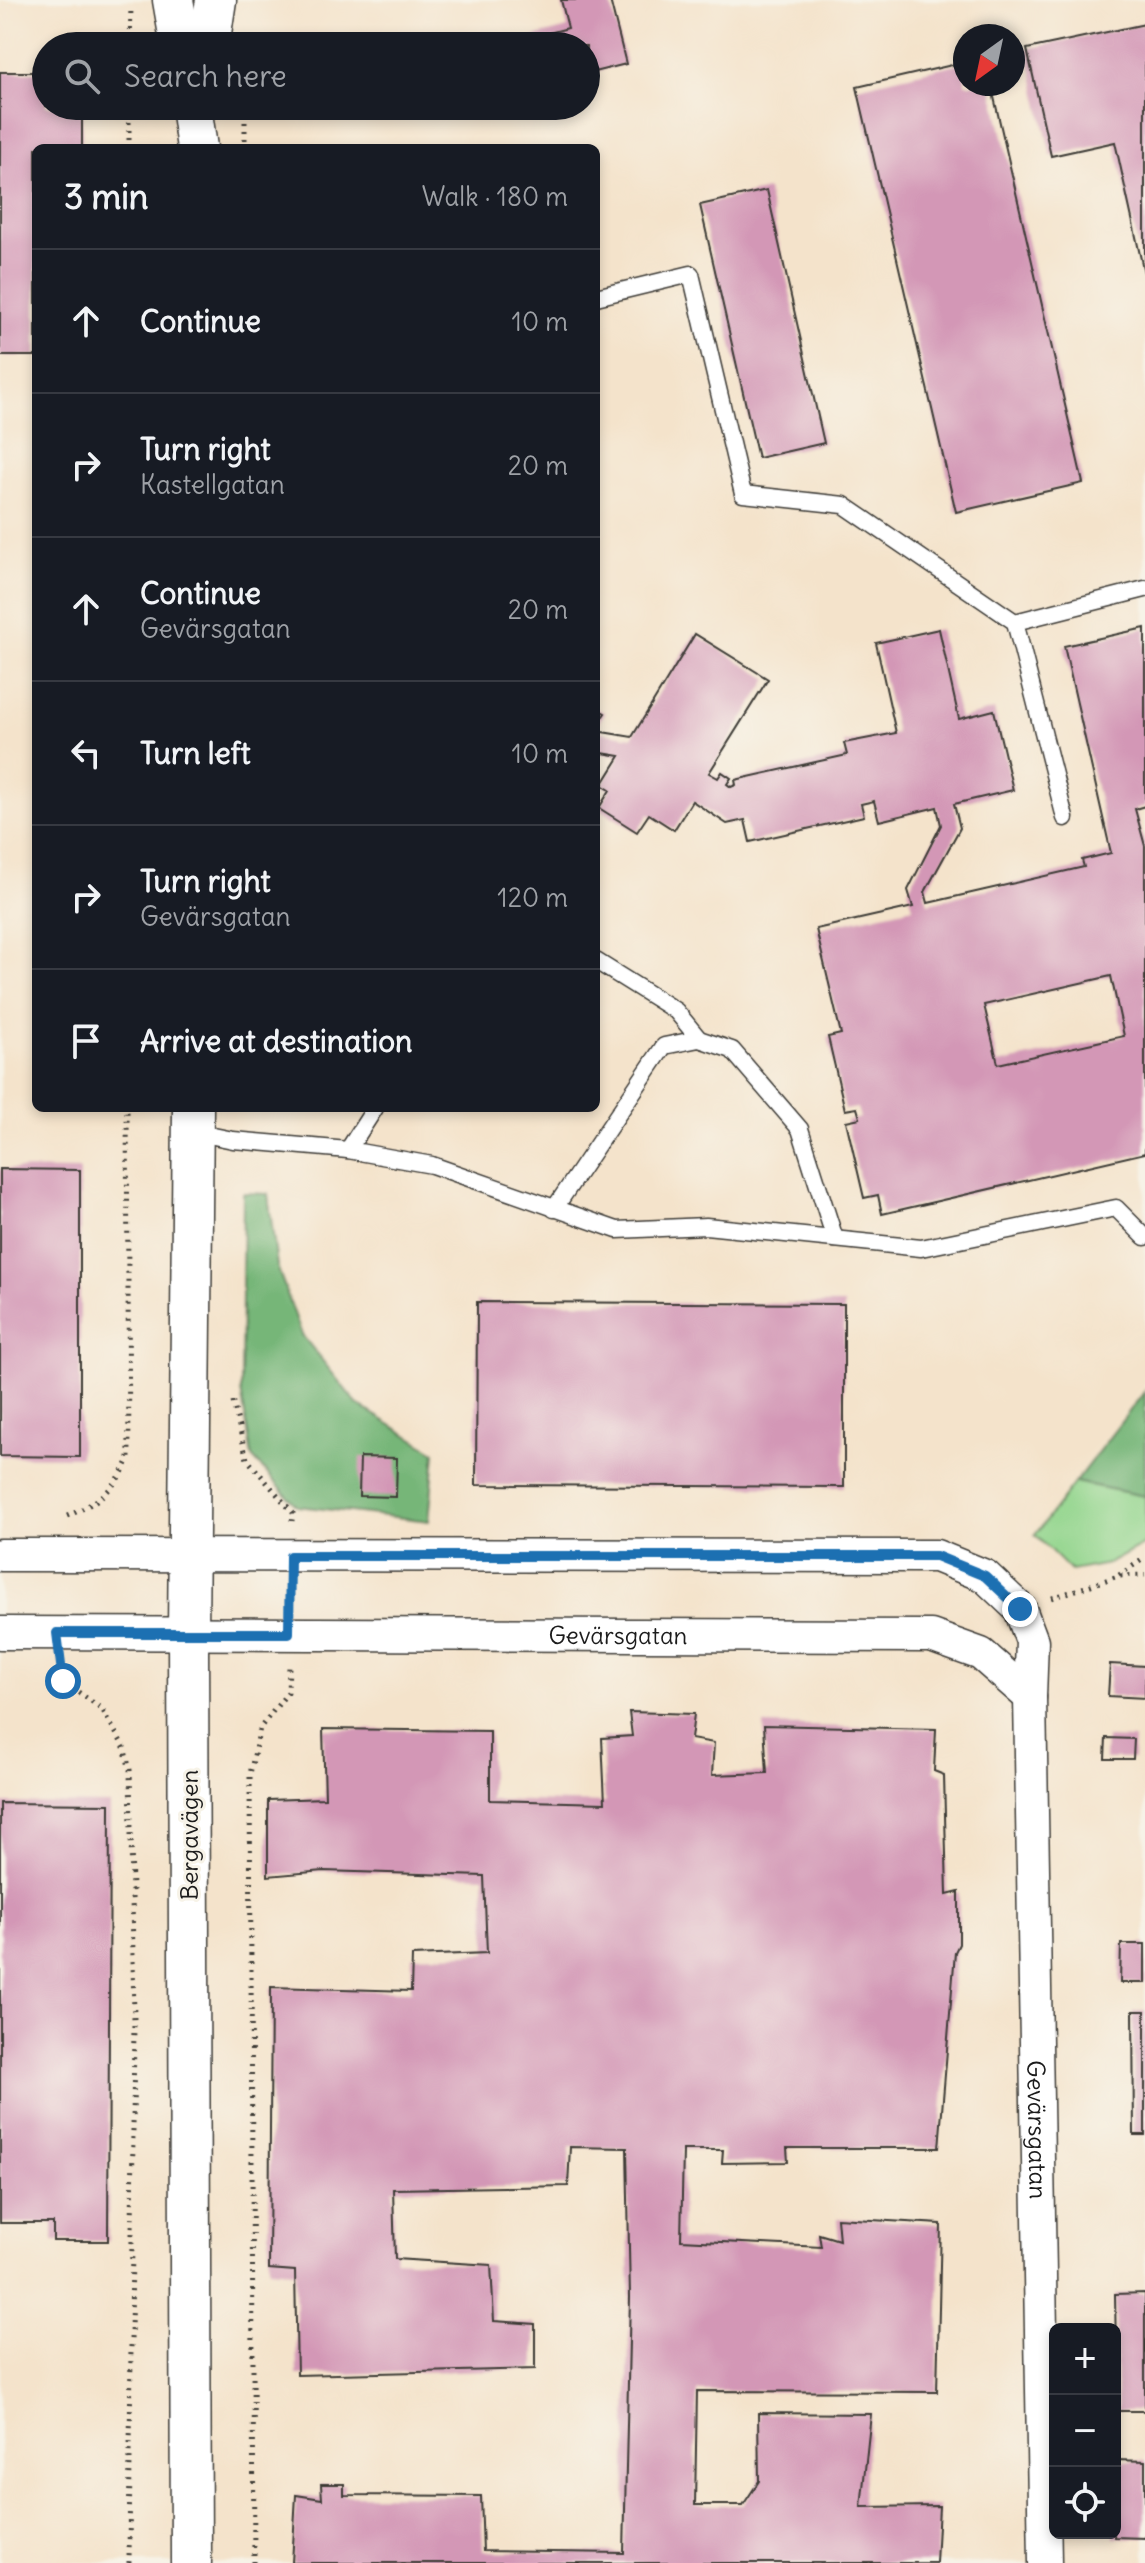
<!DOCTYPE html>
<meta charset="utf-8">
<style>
body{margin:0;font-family:Delius,sans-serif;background:#242831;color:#f1f3f6}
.controls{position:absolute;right:24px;bottom:24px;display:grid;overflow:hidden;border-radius:12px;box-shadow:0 4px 12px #0003}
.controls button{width:72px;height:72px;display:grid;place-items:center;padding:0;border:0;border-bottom:2px solid #363941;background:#171b24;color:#f1f3f6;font:40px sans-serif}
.compass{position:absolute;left:953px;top:24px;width:72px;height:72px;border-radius:50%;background:#171b24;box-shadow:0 4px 12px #0003;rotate:213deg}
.stop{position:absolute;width:24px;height:24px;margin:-18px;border:6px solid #1f6fb2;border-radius:50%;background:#fff}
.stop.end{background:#1f6fb2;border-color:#fff;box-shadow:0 2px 8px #0008}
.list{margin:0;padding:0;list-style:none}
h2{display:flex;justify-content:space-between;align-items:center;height:104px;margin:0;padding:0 32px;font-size:34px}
h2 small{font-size:26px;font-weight:400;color:#9ea1a6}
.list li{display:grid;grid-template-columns:52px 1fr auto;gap:24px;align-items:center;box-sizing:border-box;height:144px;padding:0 32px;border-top:2px solid #363941}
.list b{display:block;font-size:30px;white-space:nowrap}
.list p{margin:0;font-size:26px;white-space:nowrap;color:#9ea1a6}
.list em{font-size:26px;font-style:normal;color:#9ea1a6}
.icon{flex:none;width:44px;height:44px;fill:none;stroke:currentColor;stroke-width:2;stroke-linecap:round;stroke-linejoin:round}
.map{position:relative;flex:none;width:1145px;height:2563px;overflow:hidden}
.search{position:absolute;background:#171b24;box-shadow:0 4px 12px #0003;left:32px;top:32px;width:568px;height:88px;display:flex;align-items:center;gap:20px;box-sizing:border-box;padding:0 28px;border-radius:44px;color:#9ea1a6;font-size:30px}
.panel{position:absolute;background:#171b24;box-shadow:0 4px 12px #0003;left:32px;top:144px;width:568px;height:968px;border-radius:12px}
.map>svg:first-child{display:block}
.green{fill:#93d58d;stroke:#587854;stroke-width:2}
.forest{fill:#76b678;stroke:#49694a;stroke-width:2}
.building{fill:#d397b6;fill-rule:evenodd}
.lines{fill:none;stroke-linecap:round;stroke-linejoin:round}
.service-casing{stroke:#3c3a36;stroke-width:19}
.minor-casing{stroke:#3c3a36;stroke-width:35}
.tertiary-casing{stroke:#3c3a36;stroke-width:43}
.path{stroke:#3c3a36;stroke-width:5;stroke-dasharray:2 6;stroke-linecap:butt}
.service{stroke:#fff;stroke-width:16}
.minor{stroke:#fff;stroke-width:32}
.tertiary{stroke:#fff;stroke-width:40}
.route{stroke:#1f6fb2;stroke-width:10}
.labels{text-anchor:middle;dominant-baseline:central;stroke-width:6;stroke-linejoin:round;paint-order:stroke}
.street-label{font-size:24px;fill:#1c1c1c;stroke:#f7f3e8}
</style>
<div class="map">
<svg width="1145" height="2563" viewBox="0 0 1145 2563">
<rect width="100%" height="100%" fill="#f7f3e8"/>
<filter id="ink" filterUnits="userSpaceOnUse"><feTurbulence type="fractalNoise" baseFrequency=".0125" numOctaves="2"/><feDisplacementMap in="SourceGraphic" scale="16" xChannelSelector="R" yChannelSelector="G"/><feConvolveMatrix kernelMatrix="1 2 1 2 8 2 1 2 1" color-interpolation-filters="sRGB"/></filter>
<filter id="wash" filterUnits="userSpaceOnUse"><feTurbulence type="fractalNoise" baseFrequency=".006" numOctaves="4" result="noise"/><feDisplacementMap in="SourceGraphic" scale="32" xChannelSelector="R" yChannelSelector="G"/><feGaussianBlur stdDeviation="1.8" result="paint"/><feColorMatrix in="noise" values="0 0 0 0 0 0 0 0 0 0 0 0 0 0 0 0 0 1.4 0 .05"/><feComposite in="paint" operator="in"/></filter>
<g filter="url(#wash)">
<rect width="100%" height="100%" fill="#f4e3cb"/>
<polygon class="green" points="1075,1482 1145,1496 1145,1544 1108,1564 1071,1571 1035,1535"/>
<g class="forest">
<polygon points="243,1193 268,1194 277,1266 302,1335 357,1404 435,1452 429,1521 297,1506 252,1457 241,1391"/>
<polygon points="1145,1391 1145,1496 1075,1482"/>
</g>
<g id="blocks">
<g class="building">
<polygon points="561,0 610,0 626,64 586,74 586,46 499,46 568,28"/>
<polygon points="1145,24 1145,273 1144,273 1115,142 1051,156 1027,49"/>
<polygon points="965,62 965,84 991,84 1083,483 956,512 857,87"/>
<polygon points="0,72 46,72 46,106 82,106 82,148 36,148 36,356 0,356"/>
<polygon points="767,190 824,443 758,458 700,205"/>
<path d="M1145,628v178l-10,3 10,37v307l-263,61 -4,-19 -14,3 -18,-77 14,-3 -3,-10 -12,2 -17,-73 13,-3 -25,-105 97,-22 -5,-17 33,-65 -4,-18 -58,14 -5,-20 -13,3 3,12 -114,26 -5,-22 -18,4 -35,-23 -18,29 -25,-16 -12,18 -38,-24 11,-18 -8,-5 18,-29 -24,-4v-21l36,6 63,-103 73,45 -59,94 9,5 4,-6 9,6 -4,6 4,3 5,-2 -1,-5 112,-25 -3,-12 52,-10 -20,-90 63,-14 20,90 35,-9 19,80 -59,14 6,24 -35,64 3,11 156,-36 -2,-7 29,-7 -47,-207zM1111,976l13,60 -126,28 -14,-59z"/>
<polygon points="596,708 605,713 596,726"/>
<polygon points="0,1169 80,1170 80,1457 0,1456"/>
<polygon points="477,1302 844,1304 844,1487 476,1485"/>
<polygon points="360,1457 397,1458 396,1497 359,1496"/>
<polygon points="1110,1664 1145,1666 1145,1698 1108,1696"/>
<polygon points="629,1712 694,1714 691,1739 714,1743 712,1775 767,1773 764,1725 936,1729 934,1771 944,1775 947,1895 959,1892 959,1944 955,1952 939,2148 787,2148 788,2162 722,2163 723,2150 683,2150 681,2240 821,2247 819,2234 839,2240 837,2218 941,2224 937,2392 697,2391 695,2505 743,2505 759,2481 758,2413 871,2414 861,2507 939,2506 936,2563 292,2563 296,2495 322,2499 321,2484 344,2484 344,2495 481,2496 483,2551 624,2553 630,2297 627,2148 570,2147 568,2186 393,2189 395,2259 491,2265 494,2321 535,2324 535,2369 297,2375 295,2271 269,2269 271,1987 411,1991 412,1956 487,1953 484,1876 324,1871 268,1876 268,1800 325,1798 323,1729 490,1731 490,1800 605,1803 602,1738 632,1736"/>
<polygon points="1106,1738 1134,1739 1133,1759 1105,1759"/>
<polygon points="0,1803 110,1804 108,2241 53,2241 53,2223 0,2223"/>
<polygon points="1121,1944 1145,1944 1145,1983 1120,1983"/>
<polygon points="1133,2011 1145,2011 1145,2135 1134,2135"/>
<polygon points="1145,2293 1145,2411 1117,2411 1115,2294"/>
<polygon points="1116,2460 1145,2461 1145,2538 1114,2537"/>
</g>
</g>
</g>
<g filter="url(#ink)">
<use href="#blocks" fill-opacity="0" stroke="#3c3a36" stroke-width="2"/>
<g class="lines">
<g class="service-casing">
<g id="service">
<polyline points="596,297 691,274 743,494 844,505 1015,622 1065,818"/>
<polyline points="1015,622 1145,589"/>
<polyline points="596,961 676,1011 699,1039"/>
<polyline points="194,1132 233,1140 348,1150 432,1165 617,1230 706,1226 921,1248 1116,1208 1145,1237"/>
<polyline points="348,1150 375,1108"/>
<polyline points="554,1209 664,1046 699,1039 732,1050 800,1129 835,1239"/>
</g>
</g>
<g class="minor-casing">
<g id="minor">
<path id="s1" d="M0,1555l936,1 49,20 35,33 12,32 -2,56 15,866"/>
<path id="s2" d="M0,1633l931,3 50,18 49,43"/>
</g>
</g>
<g class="tertiary-casing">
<g id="tertiary">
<polyline points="173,0 181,46"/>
<polyline points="209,46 216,0"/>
<polyline points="191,106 197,148"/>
<polyline points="191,2563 188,1634 193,1108"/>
</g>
</g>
<g class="path">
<polyline points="130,46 131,7"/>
<polyline points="129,148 129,106"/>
<polyline points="245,148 245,106"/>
<polyline points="233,1402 247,1459 293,1513 292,1521"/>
<path d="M67,1516c29,-12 49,-27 62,-57l-2,-351"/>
<polyline points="1119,1575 1145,1558"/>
<polyline points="1052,1598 1118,1576 1145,1575"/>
<polyline points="61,1668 63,1681 102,1709 124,1747 130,1770 134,2021 129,2563"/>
<polyline points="254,2563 250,1774 260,1728 288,1692 289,1667"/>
</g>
<use href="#service" class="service"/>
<use href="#minor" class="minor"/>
<use href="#tertiary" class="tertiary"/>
</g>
</g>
<g class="lines" filter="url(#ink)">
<polyline class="route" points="63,1681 57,1633 289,1633 290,1556 936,1556 985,1576 1020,1609"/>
</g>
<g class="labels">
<g class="street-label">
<text stroke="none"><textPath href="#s2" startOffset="618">Gevärsgatan</textPath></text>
<text transform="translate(189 1835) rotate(-90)">Bergavägen</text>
<text stroke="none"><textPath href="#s1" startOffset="1560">Gevärsgatan</textPath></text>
</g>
</g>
</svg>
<div class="controls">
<button>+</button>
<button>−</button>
<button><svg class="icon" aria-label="locate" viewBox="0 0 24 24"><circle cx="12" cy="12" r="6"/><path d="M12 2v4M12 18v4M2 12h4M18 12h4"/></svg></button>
</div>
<svg class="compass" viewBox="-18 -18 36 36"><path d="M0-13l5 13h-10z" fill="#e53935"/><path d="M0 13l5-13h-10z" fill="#9ea1a6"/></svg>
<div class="stop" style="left:63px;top:1681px"></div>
<div class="stop end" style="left:1020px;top:1609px"></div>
<div class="search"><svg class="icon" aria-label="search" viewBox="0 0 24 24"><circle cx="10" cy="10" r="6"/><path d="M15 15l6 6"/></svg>Search here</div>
<section class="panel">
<h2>3 min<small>Walk · 180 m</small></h2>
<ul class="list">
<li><svg class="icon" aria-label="ahead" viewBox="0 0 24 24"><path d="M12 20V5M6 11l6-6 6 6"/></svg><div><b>Continue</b></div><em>10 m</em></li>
<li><svg class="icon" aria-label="right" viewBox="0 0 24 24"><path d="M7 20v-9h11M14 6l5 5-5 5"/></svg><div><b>Turn right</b><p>Kastellgatan</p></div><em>20 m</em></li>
<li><svg class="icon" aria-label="ahead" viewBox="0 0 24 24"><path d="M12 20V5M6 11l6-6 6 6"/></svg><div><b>Continue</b><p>Gevärsgatan</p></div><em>20 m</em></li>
<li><svg class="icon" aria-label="left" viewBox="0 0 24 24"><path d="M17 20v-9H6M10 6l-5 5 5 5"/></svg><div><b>Turn left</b></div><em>10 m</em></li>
<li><svg class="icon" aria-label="right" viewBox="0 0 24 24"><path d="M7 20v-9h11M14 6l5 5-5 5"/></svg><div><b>Turn right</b><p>Gevärsgatan</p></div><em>120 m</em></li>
<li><svg class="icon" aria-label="arrive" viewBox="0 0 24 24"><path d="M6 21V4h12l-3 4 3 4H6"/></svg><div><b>Arrive at destination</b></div></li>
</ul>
</section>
</div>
